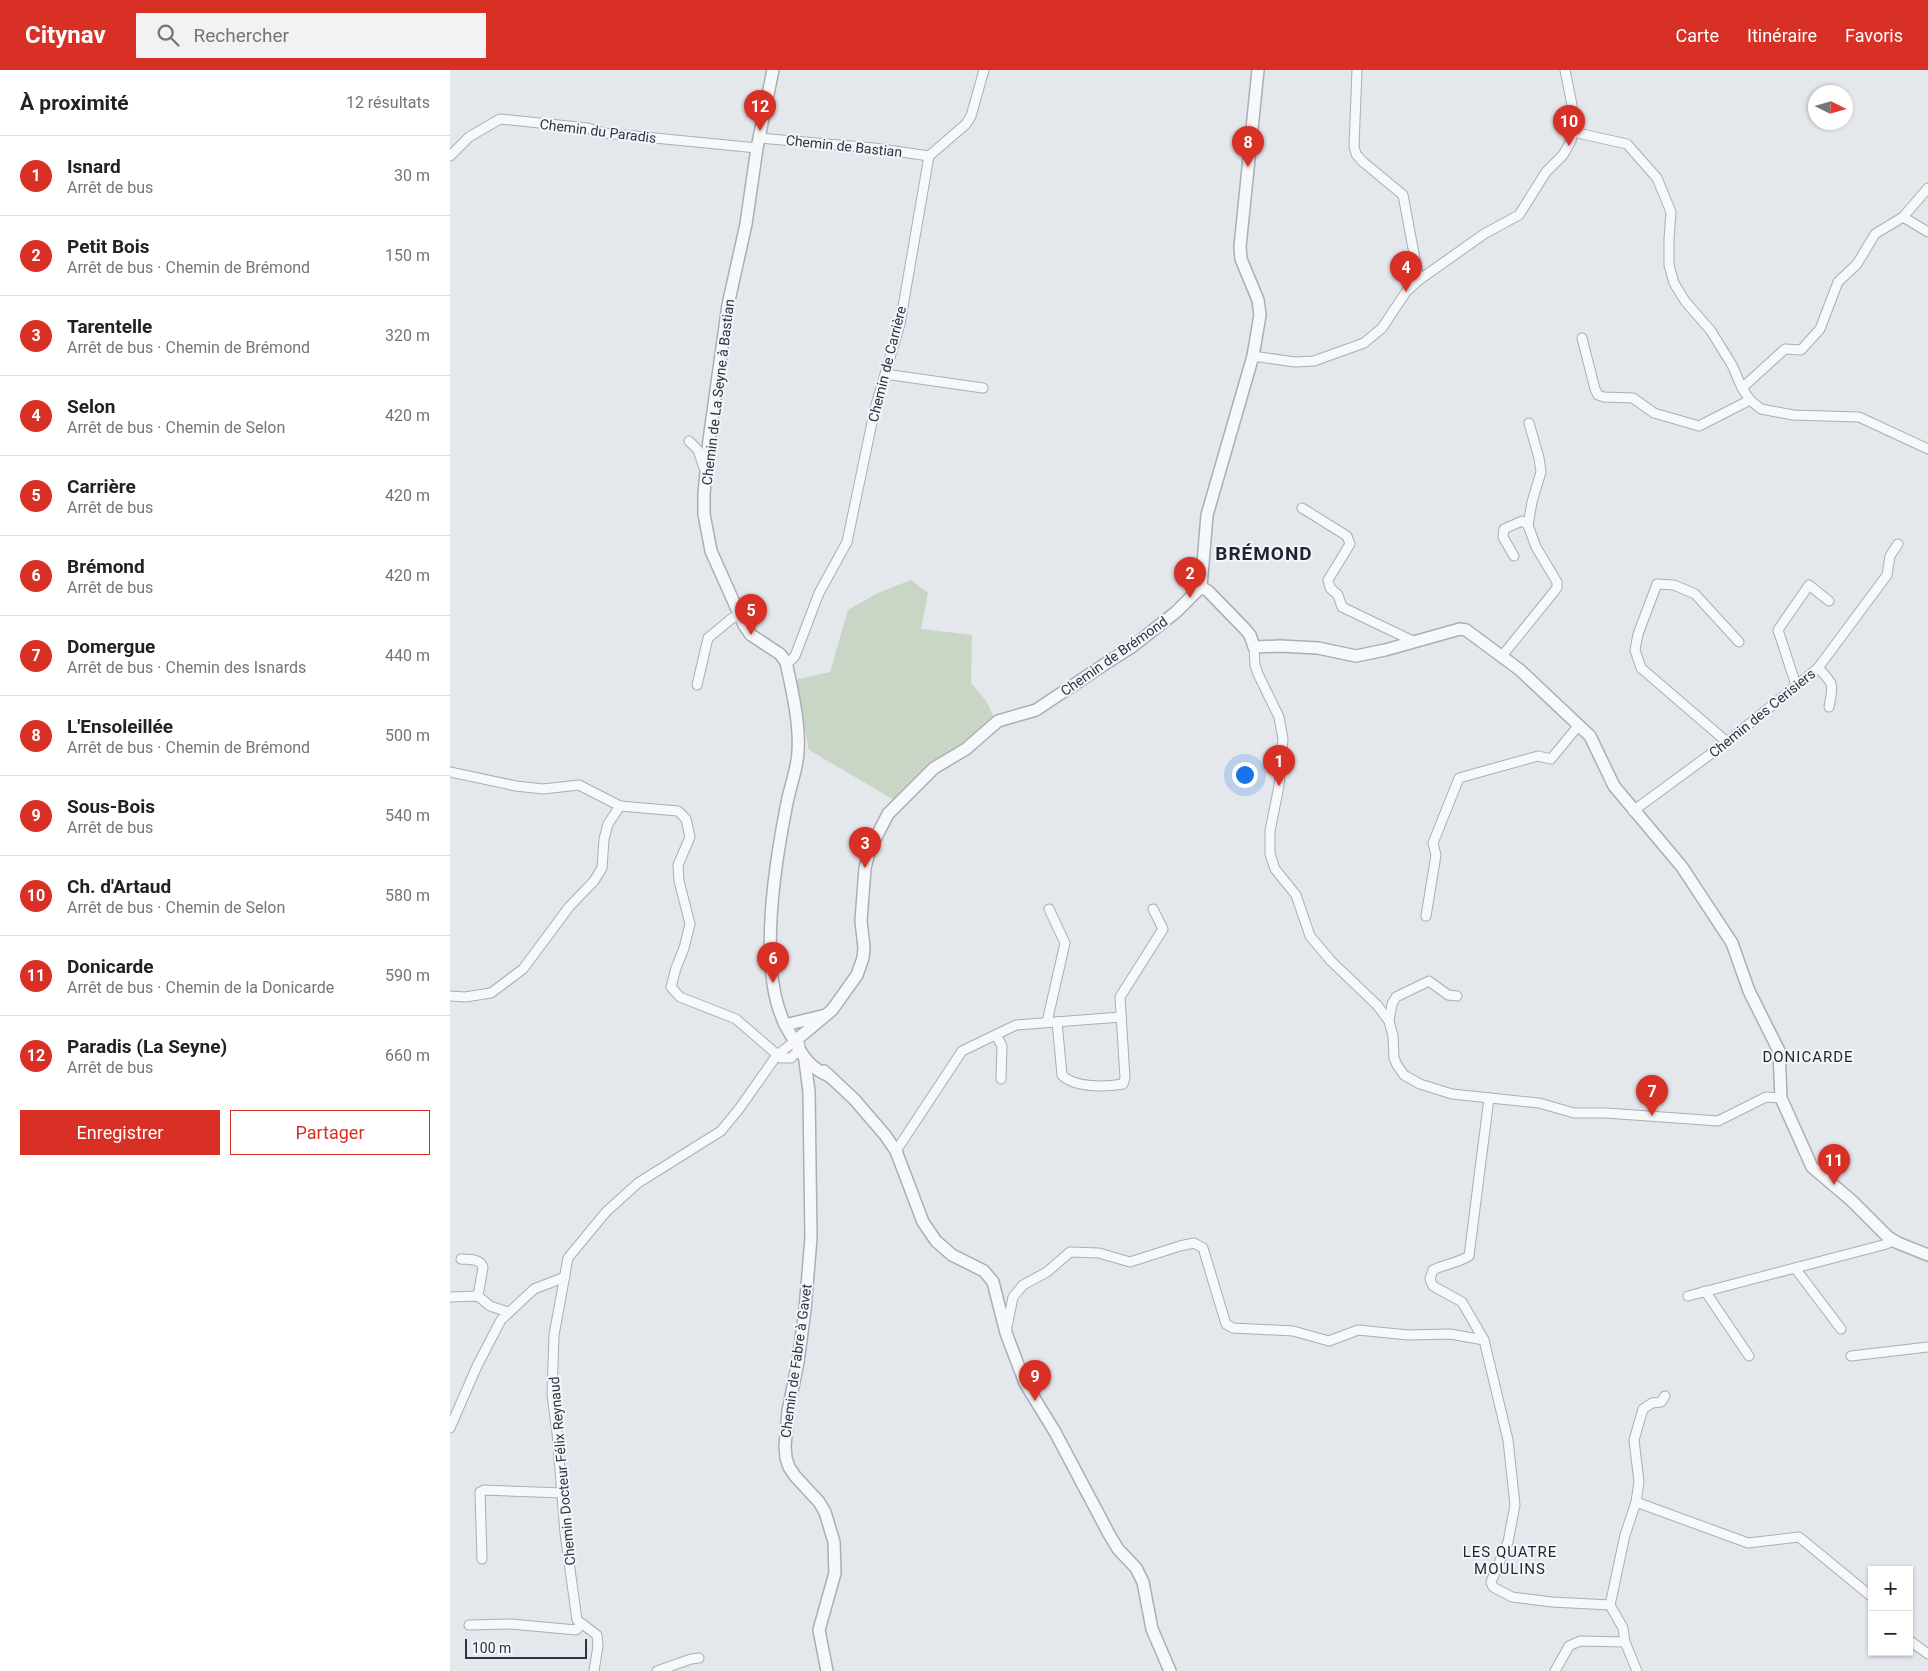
<!DOCTYPE html>
<html lang="fr">
<meta charset="utf-8">
<style>
body{margin:0;font-family:Roboto,sans-serif;background:#f2f2f2;color:#222}
.controls{position:absolute;right:15px;bottom:15px;display:grid;overflow:hidden;border-radius:0px;box-shadow:0 1px 4px #0004}
.controls button{width:45px;height:45px;display:grid;place-items:center;padding:0;border:0;border-bottom:1px solid #e0e0e0;background:#fff;color:#222;font:25px sans-serif}
.compass{position:absolute;left:1358px;top:15px;width:45px;height:45px;border-radius:50%;background:#fff;box-shadow:0 1px 4px #0004;rotate:95deg}
.scale{position:absolute;left:15px;bottom:12px;width:122px;box-sizing:border-box;padding-left:5px;border:2px solid #2b3445;border-top:0;font-size:14px;line-height:18px;white-space:nowrap;color:#2b3445;-webkit-text-stroke:4px #f4f6f9;paint-order:stroke}
.you{position:absolute;left:794px;top:704px;width:18px;height:18px;margin:-12px;border:4px solid #fff;border-radius:50%;background:#1a73e8;box-shadow:0 0 0 8px #1a73e833}
.badge{display:grid;place-items:center;width:32px;height:32px;border-radius:50%;background:#d93025;color:#fff;font-size:16px;font-weight:700}
.pin{position:absolute;translate:-50% -41px;filter:drop-shadow(0 1px 2px #0008)}
.pin::after{content:'';position:absolute;top:26px;width:18px;height:15px;background:inherit;clip-path:polygon(0 0,100% 0,50% 100%)}
.list{margin:0;padding:0;list-style:none}
h2{display:flex;justify-content:space-between;align-items:center;height:65px;margin:0;padding:0 20px;font-size:21px}
h2 small{font-size:16px;font-weight:400;color:#767676}
.list li{display:grid;grid-template-columns:32px 1fr auto;gap:15px;align-items:center;box-sizing:border-box;height:80px;padding:0 20px;border-top:1px solid #e0e0e0}
.list b{display:block;font-size:19px;white-space:nowrap}
.list p{margin:0;font-size:16px;white-space:nowrap;color:#767676}
.list em{font-size:16px;font-style:normal;color:#767676}
.actions{display:flex;gap:10px;padding:15px 20px}
.actions a{flex:1;padding:11px 0;border:1px solid #d93025;border-radius:0px;text-align:center;font-size:18px;color:#d93025}
.actions .main{background:#d93025;color:#fff}
.icon{flex:none;width:28px;height:28px;fill:none;stroke:currentColor;stroke-width:2;stroke-linecap:round;stroke-linejoin:round}
.map{position:relative;flex:none;width:1478px;height:1601px;overflow:hidden}
header{display:flex;align-items:center;gap:30px;box-sizing:border-box;height:70px;padding:0 25px;background:#d93025;color:#fff}
header strong{font-size:24px}
nav{display:flex;gap:28px;margin-inline-start:auto;font-size:18px}
.search{width:350px;height:45px;background:#f2f2f2;display:flex;align-items:center;gap:12px;box-sizing:border-box;padding:0 18px;border-radius:0px;color:#767676;font-size:19px}
main{display:flex}
aside{flex:1;background:#fff}
.map>svg:first-child{display:block}
.green{fill:#c9d6c5}
.lines{fill:none;stroke-linecap:round;stroke-linejoin:round}
.minor-casing{stroke:#a9aeb7;stroke-width:11}
.tertiary-casing{stroke:#a9aeb7;stroke-width:14}
.minor{stroke:#f7f8fa;stroke-width:9}
.tertiary{stroke:#f7f8fa;stroke-width:11}
.labels{text-anchor:middle;dominant-baseline:central;stroke-width:4;stroke-linejoin:round;paint-order:stroke}
.street-label{font-size:14px;fill:#2b3445;stroke:#f4f6f9}
.neighbourhood-label{font-size:15px;letter-spacing:1px;fill:#1d2536;stroke:#f4f6f9}
.district-label{font-size:19px;font-weight:bold;letter-spacing:1px;fill:#1d2536;stroke:#f4f6f9}
</style>
<header>
<strong>Citynav</strong>
<div class="search"><svg class="icon" aria-label="search" viewBox="0 0 24 24"><circle cx="10" cy="10" r="6"/><path d="M15 15l6 6"/></svg>Rechercher</div>
<nav><a>Carte</a><a>Itinéraire</a><a>Favoris</a></nav>
</header>
<main>
<aside>
<h2>À proximité<small>12 résultats</small></h2>
<ul class="list">
<li><span class="badge">1</span><div><b>Isnard</b><p>Arrêt de bus</p></div><em>30 m</em></li>
<li><span class="badge">2</span><div><b>Petit Bois</b><p>Arrêt de bus · Chemin de Brémond</p></div><em>150 m</em></li>
<li><span class="badge">3</span><div><b>Tarentelle</b><p>Arrêt de bus · Chemin de Brémond</p></div><em>320 m</em></li>
<li><span class="badge">4</span><div><b>Selon</b><p>Arrêt de bus · Chemin de Selon</p></div><em>420 m</em></li>
<li><span class="badge">5</span><div><b>Carrière</b><p>Arrêt de bus</p></div><em>420 m</em></li>
<li><span class="badge">6</span><div><b>Brémond</b><p>Arrêt de bus</p></div><em>420 m</em></li>
<li><span class="badge">7</span><div><b>Domergue</b><p>Arrêt de bus · Chemin des Isnards</p></div><em>440 m</em></li>
<li><span class="badge">8</span><div><b>L'Ensoleillée</b><p>Arrêt de bus · Chemin de Brémond</p></div><em>500 m</em></li>
<li><span class="badge">9</span><div><b>Sous-Bois</b><p>Arrêt de bus</p></div><em>540 m</em></li>
<li><span class="badge">10</span><div><b>Ch. d'Artaud</b><p>Arrêt de bus · Chemin de Selon</p></div><em>580 m</em></li>
<li><span class="badge">11</span><div><b>Donicarde</b><p>Arrêt de bus · Chemin de la Donicarde</p></div><em>590 m</em></li>
<li><span class="badge">12</span><div><b>Paradis (La Seyne)</b><p>Arrêt de bus</p></div><em>660 m</em></li>
</ul>
<div class="actions"><a class="main">Enregistrer</a><a>Partager</a></div>
</aside>
<div class="map">
<svg width="1478" height="1601" viewBox="0 0 1478 1601">
<rect width="100%" height="100%" fill="#e4e7ec"/>
<polygon class="green" points="461,510 478,523 471,559 522,565 521,613 537,632 545,650 446,731 359,680 345,610 380,602 398,540 426,524"/>
<g class="lines">
<g class="minor-casing">
<g id="minor">
<polyline points="907,0 904,76 906,84 912,91 953,125 969,210"/>
<polyline points="1123,62 1177,74 1207,108 1221,142 1219,169 1219,195 1224,213 1235,231 1261,261 1282,295 1292,318 1300,330 1311,339 1343,345 1409,347 1478,379"/>
<polyline points="309,68 424,78 479,86"/>
<polyline points="0,86 19,67 50,49 138,58 154,63 307,78"/>
<polyline points="1453,147 1478,162"/>
<polyline points="1132,268 1145,319 1148,325 1154,327 1183,328 1204,343 1249,356 1300,330"/>
<polyline points="803,286 845,292 864,291 914,273 932,258 956,222 969,210 1034,164 1069,145 1096,102 1113,85 1121,71 1123,62 1122,35 1115,0"/>
<polyline points="435,304 533,318"/>
<polyline points="1292,318 1335,279 1351,280 1370,259 1388,212 1407,194 1425,164 1453,147 1478,118"/>
<polyline points="239,371 248,380 254,398"/>
<polyline points="852,438 897,466 900,474 878,510 880,518 888,525 892,537 965,572"/>
<polyline points="1078,455 1082,432 1091,402 1089,388 1079,353"/>
<polyline points="804,577 805,595 808,604 829,647 833,669 829,716 820,761 820,784 825,799 846,825 860,866 881,891 927,935 939,951 943,966 944,988 947,995 954,1005 970,1014 1002,1024 1089,1033 1124,1043 1156,1043 1268,1051 1316,1027 1331,1028"/>
<polyline points="1052,586 1107,518 1107,512 1086,477 1078,455 1072,451 1054,459 1053,467 1064,486"/>
<polyline points="336,592 340,591 345,586 369,523 397,472 425,338 450,254 479,86 516,54 521,46 534,0"/>
<path d="M1368,598c17,17 15,16 11,39"/>
<polyline points="247,615 258,568 281,549 288,545"/>
<polyline points="1346,615 1328,560 1359,515 1379,531"/>
<polyline points="1277,672 1191,598 1185,580 1188,564 1207,514 1224,515 1245,524 1289,572"/>
<polyline points="0,702 66,716 93,719 129,715 170,736 228,741 236,749 240,767 228,795 229,811 240,854 234,878 226,898 221,917 230,927 286,949 331,988 341,988 349,980 350,975"/>
<polyline points="1183,741 1277,672 1368,598 1437,505 1440,486 1448,474"/>
<polyline points="976,846 986,785 983,773 1009,708 1088,686 1101,689 1129,655"/>
<polyline points="0,926 15,927 41,923 73,899 119,837 144,811 152,798 154,769 158,754 170,736"/>
<polyline points="939,951 942,934 946,927 979,911 998,925 1007,926"/>
<polyline points="597,952 615,873 599,839"/>
<path d="M607,952l5,53c12,13 44,12 61,9l2,-6 -5,-81 43,-68 -10,-20"/>
<polyline points="546,965 552,976 551,1009"/>
<path d="M1039,1028l-20,158c-11,7 -24,8 -36,14l-3,9 3,7 29,16 22,38 24,100 7,65 -7,37 -17,40 2,5 19,10 40,5 58,3"/>
<polyline points="446,1081 512,981 566,955 671,947"/>
<path d="M11,1189c8,1 19,-1 22,8l-5,29"/>
<polyline points="1345,1198 1391,1259"/>
<polyline points="1255,1221 1299,1286"/>
<polyline points="1238,1226 1433,1175 1444,1171"/>
<polyline points="0,1227 28,1226 40,1236 58,1242"/>
<polyline points="556,1262 563,1227 573,1215 597,1202 620,1182 649,1183 680,1192 730,1176 744,1173 753,1178 776,1254 783,1258 843,1261 879,1271 908,1260 958,1265 1000,1264 1034,1270"/>
<polyline points="1401,1286 1478,1277"/>
<polyline points="0,1358 27,1296 51,1250 84,1219 115,1207"/>
<polyline points="1186,1432 1298,1473 1349,1467 1422,1527"/>
<polyline points="32,1489 30,1422 34,1420 112,1423"/>
<polyline points="1160,1535 1175,1465 1186,1432 1189,1412 1184,1370 1193,1339 1202,1333 1211,1332 1215,1326"/>
<polyline points="1160,1535 1173,1558 1175,1572 1187,1601"/>
<polyline points="19,1555 61,1554 126,1560 132,1554"/>
<polyline points="1459,1570 1478,1584"/>
<polyline points="144,1601 148,1576 147,1565 127,1550 115,1463 107,1363 102,1324 104,1265 118,1188 156,1142 188,1113 271,1061 289,1039 327,985 345,971"/>
<polyline points="207,1601 241,1589 249,1588"/>
<polyline points="1105,1601 1119,1576 1130,1571 1175,1572"/>
</g>
</g>
<g class="tertiary-casing">
<g id="tertiary">
<path d="M323,0l-16,78 -11,76 -18,81 -19,135 -5,54v20l7,37 33,74 7,10 29,19 6,8c6,28 14,61 12,90 -1,19 -9,37 -12,56 -11,56 -26,153 -5,207 3,10 9,18 14,27 10,18 15,25 34,34"/>
<polyline points="751,517 758,521 794,558 800,565 804,577 830,576 868,578 906,586 935,580 1010,559 1016,560 1070,600 1140,666 1164,716 1232,797 1282,873 1299,921 1329,981 1331,1028 1362,1097 1401,1130 1438,1167 1448,1173 1478,1185"/>
<polyline points="335,955 372,946"/>
<polyline points="345,971 382,940 407,905 413,888 414,877 411,851 415,798 420,779 438,744 484,698 516,679 548,651 586,640 658,592 683,576 726,542 751,517 757,445 803,286 810,245 808,230 791,189 790,177 808,0"/>
<polyline points="355,991 359,1022 361,1168 355,1240 348,1292 338,1341 335,1376 336,1388 339,1397 345,1406 369,1432 375,1442 384,1472 385,1503 369,1560 377,1601"/>
<polyline points="374,1001 404,1029 435,1065 446,1081 473,1152 486,1171 502,1185 534,1201 543,1212 556,1263 575,1313 605,1362 659,1464 668,1479 686,1498 693,1512 702,1559 720,1601"/>
</g>
</g>
<use href="#minor" class="minor"/>
<use href="#tertiary" class="tertiary"/>
</g>
<g class="labels">
<g class="street-label">
<text transform="translate(148 61) rotate(7)">Chemin du Paradis</text>
<text transform="translate(394 76) rotate(6)">Chemin de Bastian</text>
<text transform="translate(437 294) rotate(-76)">Chemin de Carrière</text>
<text transform="translate(268 322) rotate(-83)">Chemin de La Seyne à Bastian</text>
<text transform="translate(664 586) rotate(-35)">Chemin de Brémond</text>
<text transform="translate(1312 643) rotate(-39)">Chemin des Cerisiers</text>
<text transform="translate(346 1291) rotate(-82)">Chemin de Fabre à Gavet</text>
<text transform="translate(112 1401) rotate(-95)">Chemin Docteur Félix Reynaud</text>
</g>
<g class="neighbourhood-label">
<text x="1358" y="987">DONICARDE</text>
<text x="1060" y="1482">LES QUATRE<tspan x="1060" dy="17">MOULINS</tspan></text>
</g>
<g class="district-label">
<text x="814" y="483">BRÉMOND</text>
</g>
</g>
</svg>
<div class="controls">
<button>+</button>
<button>−</button>
</div>
<svg class="compass" viewBox="-18 -18 36 36"><path d="M0-13l5 13h-10z" fill="#e53935"/><path d="M0 13l5-13h-10z" fill="#767676"/></svg>
<div class="scale">100 m</div>
<div class="you"></div>
<div class="pin badge" style="left:829px;top:716px">1</div>
<div class="pin badge" style="left:740px;top:528px">2</div>
<div class="pin badge" style="left:415px;top:798px">3</div>
<div class="pin badge" style="left:956px;top:222px">4</div>
<div class="pin badge" style="left:301px;top:565px">5</div>
<div class="pin badge" style="left:323px;top:913px">6</div>
<div class="pin badge" style="left:1202px;top:1046px">7</div>
<div class="pin badge" style="left:798px;top:97px">8</div>
<div class="pin badge" style="left:585px;top:1331px">9</div>
<div class="pin badge" style="left:1119px;top:76px">10</div>
<div class="pin badge" style="left:1384px;top:1115px">11</div>
<div class="pin badge" style="left:310px;top:61px">12</div>
</div>
</main>
